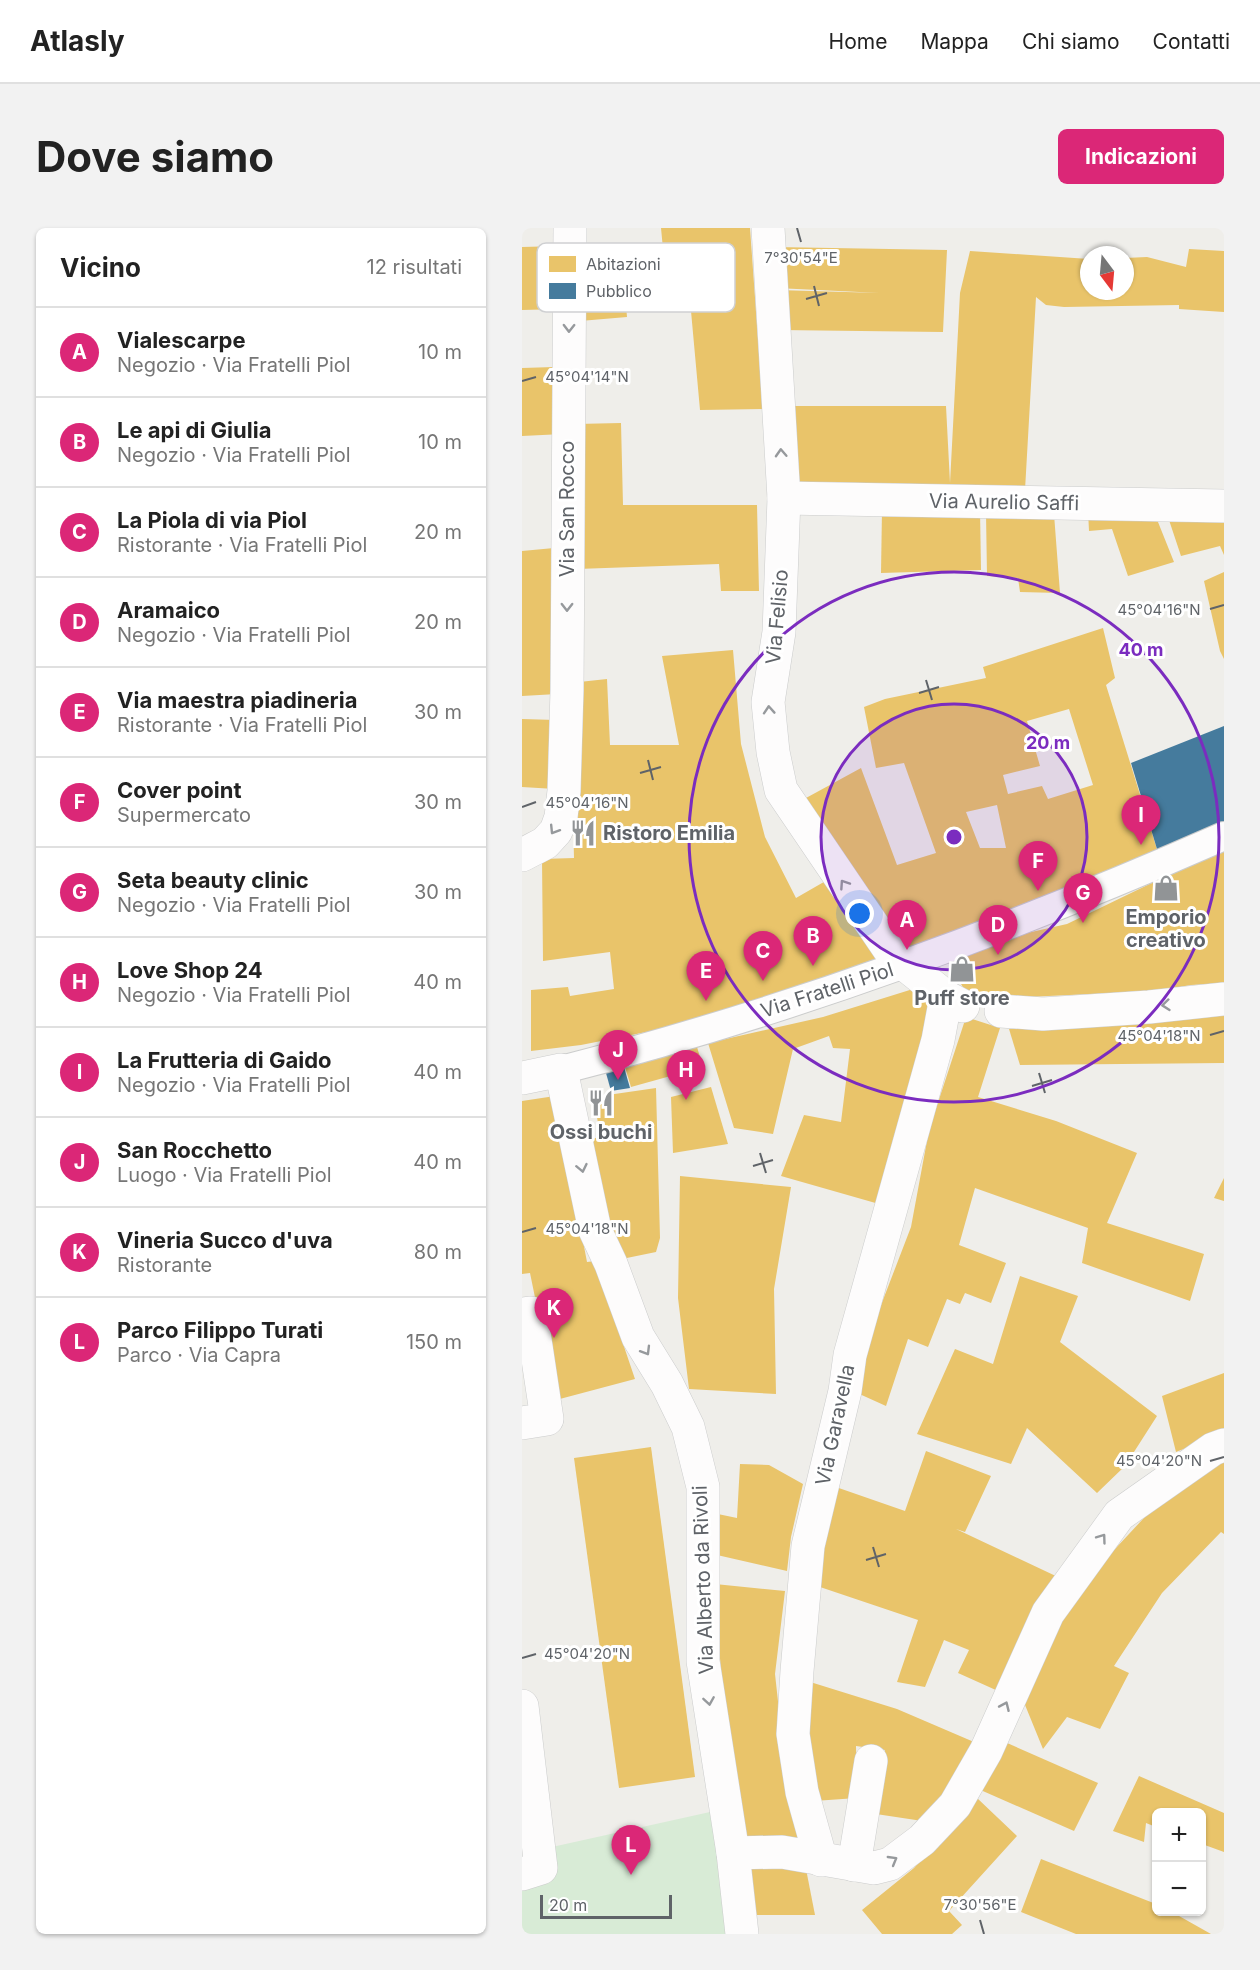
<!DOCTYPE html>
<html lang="it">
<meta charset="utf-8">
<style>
body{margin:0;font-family:Inter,sans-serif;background:#f2f2f2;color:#222}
.controls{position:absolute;right:18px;bottom:18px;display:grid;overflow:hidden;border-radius:9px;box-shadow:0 2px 4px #0004}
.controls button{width:54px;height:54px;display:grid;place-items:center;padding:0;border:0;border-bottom:2px solid #e0e0e0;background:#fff;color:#222;font:30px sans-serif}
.compass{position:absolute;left:558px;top:18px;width:54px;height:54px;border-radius:50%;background:#fff;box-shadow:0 2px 4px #0004;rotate:164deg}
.scale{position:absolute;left:18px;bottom:15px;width:132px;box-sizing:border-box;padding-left:6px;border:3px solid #5f6368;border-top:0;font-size:16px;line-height:21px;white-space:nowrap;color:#5f6368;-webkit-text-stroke:4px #fff;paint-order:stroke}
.you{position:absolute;left:338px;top:686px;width:21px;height:21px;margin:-15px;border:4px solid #fff;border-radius:50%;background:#1a73e8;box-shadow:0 0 0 9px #1a73e833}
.badge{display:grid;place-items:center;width:39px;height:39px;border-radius:50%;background:#db2777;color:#fff;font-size:20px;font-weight:700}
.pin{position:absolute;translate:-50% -50px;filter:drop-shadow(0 2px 3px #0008)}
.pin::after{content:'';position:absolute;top:32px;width:21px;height:18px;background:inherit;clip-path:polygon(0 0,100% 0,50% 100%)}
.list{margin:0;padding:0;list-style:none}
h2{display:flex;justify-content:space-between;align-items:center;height:78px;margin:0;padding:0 24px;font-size:26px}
h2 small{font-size:20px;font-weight:400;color:#767676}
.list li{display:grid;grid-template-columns:39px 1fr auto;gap:18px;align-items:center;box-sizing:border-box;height:90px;padding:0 24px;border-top:2px solid #e0e0e0}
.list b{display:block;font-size:22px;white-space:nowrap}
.list p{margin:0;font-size:20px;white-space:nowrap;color:#767676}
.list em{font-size:20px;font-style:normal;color:#767676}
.map{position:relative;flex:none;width:702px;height:1706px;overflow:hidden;border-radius:9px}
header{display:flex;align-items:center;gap:36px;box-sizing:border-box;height:84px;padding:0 30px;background:#fff;border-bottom:2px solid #e0e0e0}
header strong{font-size:28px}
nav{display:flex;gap:33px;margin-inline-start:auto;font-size:21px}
.intro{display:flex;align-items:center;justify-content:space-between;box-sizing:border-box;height:144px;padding:0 36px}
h1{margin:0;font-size:42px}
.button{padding:15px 27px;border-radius:9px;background:#db2777;color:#fff;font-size:21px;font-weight:700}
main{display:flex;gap:36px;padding:0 36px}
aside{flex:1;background:#fff;border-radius:9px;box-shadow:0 2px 4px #0004}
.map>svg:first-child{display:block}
.green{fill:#d8ebd6}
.homes{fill:#e9c46a;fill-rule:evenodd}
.public{fill:#457b9d}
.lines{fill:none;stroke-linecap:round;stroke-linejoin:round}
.pedestrian-casing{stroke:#cbcccc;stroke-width:30}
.minor-casing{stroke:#cbcccc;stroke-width:34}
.pedestrian{stroke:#fdfcfc;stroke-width:28}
.minor{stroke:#fdfcfc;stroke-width:33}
.oneway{stroke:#96999c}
.ticks{fill:none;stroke:#5f6368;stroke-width:2}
.ring{fill:none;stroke:#7b2cbf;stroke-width:3}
.labels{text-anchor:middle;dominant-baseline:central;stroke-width:6;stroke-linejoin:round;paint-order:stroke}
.street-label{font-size:20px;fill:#5f6368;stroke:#fff}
.poi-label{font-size:20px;font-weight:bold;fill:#5f6368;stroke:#fff}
.key{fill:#fff;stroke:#cfd0d2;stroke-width:1.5}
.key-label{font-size:16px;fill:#5f6368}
.ticks-label{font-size:15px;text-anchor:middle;fill:#5f6368;stroke:#fff;stroke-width:6;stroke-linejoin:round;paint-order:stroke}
.centre{fill:#7b2cbf;stroke:#fff;stroke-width:3}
.ring-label{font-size:18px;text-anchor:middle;font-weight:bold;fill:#7b2cbf;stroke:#fff;stroke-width:6;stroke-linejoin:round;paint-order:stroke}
</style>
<header>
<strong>Atlasly</strong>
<nav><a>Home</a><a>Mappa</a><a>Chi siamo</a><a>Contatti</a></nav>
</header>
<div class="intro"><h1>Dove siamo</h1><a class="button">Indicazioni</a></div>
<main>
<aside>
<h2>Vicino<small>12 risultati</small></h2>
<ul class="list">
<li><span class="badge">A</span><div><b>Vialescarpe</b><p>Negozio · Via Fratelli Piol</p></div><em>10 m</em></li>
<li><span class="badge">B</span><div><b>Le api di Giulia</b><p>Negozio · Via Fratelli Piol</p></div><em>10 m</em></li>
<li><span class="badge">C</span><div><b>La Piola di via Piol</b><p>Ristorante · Via Fratelli Piol</p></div><em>20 m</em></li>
<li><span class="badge">D</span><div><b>Aramaico</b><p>Negozio · Via Fratelli Piol</p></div><em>20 m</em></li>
<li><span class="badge">E</span><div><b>Via maestra piadineria</b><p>Ristorante · Via Fratelli Piol</p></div><em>30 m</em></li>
<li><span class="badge">F</span><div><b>Cover point</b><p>Supermercato</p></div><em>30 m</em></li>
<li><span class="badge">G</span><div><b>Seta beauty clinic</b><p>Negozio · Via Fratelli Piol</p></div><em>30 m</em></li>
<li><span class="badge">H</span><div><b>Love Shop 24</b><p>Negozio · Via Fratelli Piol</p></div><em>40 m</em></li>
<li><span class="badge">I</span><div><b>La Frutteria di Gaido</b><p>Negozio · Via Fratelli Piol</p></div><em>40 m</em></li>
<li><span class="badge">J</span><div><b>San Rocchetto</b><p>Luogo · Via Fratelli Piol</p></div><em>40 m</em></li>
<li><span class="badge">K</span><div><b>Vineria Succo d'uva</b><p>Ristorante</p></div><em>80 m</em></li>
<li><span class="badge">L</span><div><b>Parco Filippo Turati</b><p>Parco · Via Capra</p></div><em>150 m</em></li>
</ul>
</aside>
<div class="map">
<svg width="702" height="1706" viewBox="0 0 702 1706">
<rect width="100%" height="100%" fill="#efeeea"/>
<polygon class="green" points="197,1582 215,1706 0,1706 0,1651 21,1621"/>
<g class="homes">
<polygon points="139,0 228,0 241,181 178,182 167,61 103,66 105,89 58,93 51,31 152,21 141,21"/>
<polygon points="38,18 40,81 0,82 0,19"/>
<polygon points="253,19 425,22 421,104 257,102 255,62 358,65 254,60"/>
<polygon points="667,21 702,23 702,84 657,81 657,77 542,79 524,77 514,69 503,262 273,260 271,178 424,178 428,255 438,65 448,23 567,31 567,63 603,63 603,30 625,29 664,39"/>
<polygon points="32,139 41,206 0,208 0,140"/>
<polygon points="99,195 101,277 235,277 237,363 199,363 197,336 55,341 54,196"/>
<polygon points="360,282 458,282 459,342 359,345"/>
<polygon points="566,283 632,284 652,334 606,348 590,301 567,303"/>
<polygon points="464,285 532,286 538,365 498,364 496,350 465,348"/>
<polygon points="645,286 702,287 702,327 698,318 659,328"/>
<polygon points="32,320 35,466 0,468 0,323"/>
<polygon points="702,344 702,431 698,423 682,353"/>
<path d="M581,400l12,50 -9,7 54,174 -262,93 -103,-148 66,-36 36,97 39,-12 -32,-90 -28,5 -12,-61 21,-8 101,-21 -3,-11zM547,481l24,76 -45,14 -6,-13 -34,8 -5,-19 37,-9 -13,-45zM475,577l9,43h-26l-14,-36z"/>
<polygon points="211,422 219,516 243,609 274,670 307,651 362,730 180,793 59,817 9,823 9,762 46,759 48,768 92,761 88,724 21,733 20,631 52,630 48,455 85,451 88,517 157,517 140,428"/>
<polygon points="0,491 34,492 33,561 0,559"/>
<polygon points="702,620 702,755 669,757 633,763 483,770 445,766 423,729 496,707 545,696"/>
<polygon points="391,761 412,776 357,976 259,948 282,887 319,894 328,821 311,820 307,808 271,821 251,906 212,900 186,815 301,789"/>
<polygon points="702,784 702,835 498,837 487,801"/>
<polygon points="444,789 478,800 456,869 534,893 615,925 585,995 682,1026 668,1073 560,1035 566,1000 453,960 437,1017 484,1035 469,1075 443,1065 438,1076 425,1071 406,1119 386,1111 364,1178 333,1164 351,1098 389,999 407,902"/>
<polygon points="172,809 181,839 109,859 100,829"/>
<polygon points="189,859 206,916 151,925 149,869"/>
<polygon points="134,860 138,1010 134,1024 95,1032 61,913 78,909 72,869"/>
<polygon points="33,868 65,1034 73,1033 113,1151 34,1172 8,1045 0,1046 0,873"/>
<polygon points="158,948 269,959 252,1061 254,1166 167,1161 156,1070"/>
<polygon points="702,950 702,973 692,970"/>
<polygon points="498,1048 556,1068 538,1114 635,1188 603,1238 575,1265 505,1200 489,1236 395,1206 433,1121 471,1136"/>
<polygon points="702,1145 702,1205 654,1224 640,1168"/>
<polygon points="129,1219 173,1549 97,1560 52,1230"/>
<polygon points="404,1223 469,1248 443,1304 434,1301 538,1350 476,1463 436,1445 447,1422 422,1412 403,1459 375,1454 396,1392 298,1359 299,1310 311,1258 383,1283"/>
<polygon points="702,1230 702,1306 699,1304 640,1365 592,1438 607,1445 578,1501 545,1489 521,1521 501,1472 553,1364 647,1263"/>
<polygon points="218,1236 247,1237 281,1256 269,1309 265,1343 195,1327 191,1285 215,1290"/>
<polygon points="193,1356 263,1363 253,1446 263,1537 280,1612 223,1613 199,1445"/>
<polygon points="285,1453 375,1481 452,1514 407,1594 354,1586 363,1522 334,1518 335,1570 292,1573 279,1511"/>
<polygon points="476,1511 576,1555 552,1603 454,1560"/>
<polygon points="617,1548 702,1585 702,1624 680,1616 680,1584 634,1584 634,1599 624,1595 622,1614 591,1603"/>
<polygon points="455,1570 495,1608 427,1683 440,1697 430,1706 360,1706 340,1682 392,1640"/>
<polygon points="519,1631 634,1676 634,1684 650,1684 689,1706 554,1706 499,1684"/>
<polygon points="220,1635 284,1641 293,1687 231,1687"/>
</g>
<g class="public">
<polygon points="702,498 702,604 638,631 609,535"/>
<polygon points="102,839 108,860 89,863 84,845"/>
</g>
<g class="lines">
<g class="pedestrian-casing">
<path id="pedestrian" d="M39,842c228,-58 449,-140 663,-234"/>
</g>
<g class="minor-casing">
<g id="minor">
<polyline points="246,0 262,270 257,404 246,474 251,524 259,562 371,727 424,769 441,778"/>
<polyline points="262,270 702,278"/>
<polyline points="0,627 23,615 34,603 39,589 42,563 45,462 48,0"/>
<polyline points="479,783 521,786 627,779 702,771"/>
<polyline points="0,850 39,842 73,1002 89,1036 116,1109 145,1156 166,1199 181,1259 181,1433 211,1625 220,1706"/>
<polyline points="0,1086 9,1085 25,1191 0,1195"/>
<polyline points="0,1478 19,1640 0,1646"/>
<polyline points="211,1625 260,1624 352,1640 368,1636 400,1612 433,1577 464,1523 526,1385 597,1287 691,1221 702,1217"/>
<polyline points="299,1632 280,1564 271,1506 275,1443 286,1318 323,1163 328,1127 416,812 424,769"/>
<polyline points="332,1637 349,1533"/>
</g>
</g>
<use href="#pedestrian" class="pedestrian"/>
<use href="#minor" class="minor"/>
</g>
<defs><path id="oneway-chevron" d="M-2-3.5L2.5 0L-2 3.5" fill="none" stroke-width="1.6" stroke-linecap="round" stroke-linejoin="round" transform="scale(1.5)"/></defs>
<g class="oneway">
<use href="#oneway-chevron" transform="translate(47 100) rotate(91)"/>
<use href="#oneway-chevron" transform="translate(259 225) rotate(-93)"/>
<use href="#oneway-chevron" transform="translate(45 379) rotate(90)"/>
<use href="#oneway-chevron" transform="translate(247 482) rotate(-94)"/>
<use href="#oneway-chevron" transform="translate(32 602) rotate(122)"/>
<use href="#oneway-chevron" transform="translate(322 656) rotate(-124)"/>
<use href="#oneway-chevron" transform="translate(644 777) rotate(174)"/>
<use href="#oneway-chevron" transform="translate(60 940) rotate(78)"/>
<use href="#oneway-chevron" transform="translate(124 1123) rotate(59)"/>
<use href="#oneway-chevron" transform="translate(580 1310) rotate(-54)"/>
<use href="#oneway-chevron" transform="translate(187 1473) rotate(81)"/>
<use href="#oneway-chevron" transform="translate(483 1478) rotate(-66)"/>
<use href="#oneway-chevron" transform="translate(371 1632) rotate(-30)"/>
</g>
<path class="ticks" d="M275,0l4,14M292,58l5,20M284,71l21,-6M0,153l14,-4M688,381l14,-4M404,452l6,20M397,465l20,-6M126,532l5,20M118,545l21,-6M0,579l14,-5M688,807l14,-4M517,845l6,20M510,858l20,-6M238,925l6,20M231,938l20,-6M0,1004l14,-4M688,1233l14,-4M351,1319l6,20M344,1332l20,-6M0,1430l14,-4M458,1692l4,14"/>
<circle cx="432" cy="609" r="133" fill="#7b2cbf" fill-opacity=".12"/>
<g class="ring">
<circle cx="432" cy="609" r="133"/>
<circle cx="432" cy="609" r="265"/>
</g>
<defs>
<g id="restaurant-bare" transform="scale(2.07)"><path d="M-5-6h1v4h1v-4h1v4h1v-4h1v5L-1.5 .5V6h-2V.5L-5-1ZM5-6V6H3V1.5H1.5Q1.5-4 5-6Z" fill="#919496" stroke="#fff" stroke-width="2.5" paint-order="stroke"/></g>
<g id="shop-bare" transform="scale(2.07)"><path d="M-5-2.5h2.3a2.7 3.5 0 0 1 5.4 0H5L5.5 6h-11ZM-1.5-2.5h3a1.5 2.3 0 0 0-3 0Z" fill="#919496" stroke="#fff" stroke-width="2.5" paint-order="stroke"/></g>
</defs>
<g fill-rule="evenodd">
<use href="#restaurant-bare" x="61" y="605"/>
<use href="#shop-bare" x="644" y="660"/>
<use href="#shop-bare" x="440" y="741"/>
<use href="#restaurant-bare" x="79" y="875"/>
</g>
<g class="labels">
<g class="street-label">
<text transform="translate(482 274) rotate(1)">Via Aurelio Saffi</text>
<text transform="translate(45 281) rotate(-90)">Via San Rocco</text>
<text transform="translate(255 389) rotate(-85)">Via Felisio</text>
<text transform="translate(305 762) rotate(-18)">Via Fratelli Piol</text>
<text transform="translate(313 1197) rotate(-78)">Via Garavella</text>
<text transform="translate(181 1352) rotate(-92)">Via Alberto da Rivoli</text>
</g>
<g class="poi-label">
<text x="81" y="605" text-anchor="start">Ristoro Emilia</text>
<text x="644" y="689">Emporio<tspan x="644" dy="23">creativo</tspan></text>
<text x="440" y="770">Puff store</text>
<text x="79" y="904">Ossi buchi</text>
</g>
</g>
<rect x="15" y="15" width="198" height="69" rx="9" class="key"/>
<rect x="27" y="28" width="27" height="16" fill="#e9c46a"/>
<rect x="27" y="55" width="27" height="16" fill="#457b9d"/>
<g class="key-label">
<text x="64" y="42">Abitazioni</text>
<text x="64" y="69">Pubblico</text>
</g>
<g class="ticks-label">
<text x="279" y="35">7°30'54"E</text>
<text x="65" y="154">45°04'14"N</text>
<text x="637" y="387">45°04'16"N</text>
<text x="65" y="580">45°04'16"N</text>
<text x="637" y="813">45°04'18"N</text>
<text x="65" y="1006">45°04'18"N</text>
<text x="637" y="1238">45°04'20"N</text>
<text x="65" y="1431">45°04'20"N</text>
<text x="458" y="1682">7°30'56"E</text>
</g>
<circle cx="432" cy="609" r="9" class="centre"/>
<g class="ring-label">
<text x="619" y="428">40 m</text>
<text x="526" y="521">20 m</text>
</g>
</svg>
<div class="controls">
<button>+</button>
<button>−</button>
</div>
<svg class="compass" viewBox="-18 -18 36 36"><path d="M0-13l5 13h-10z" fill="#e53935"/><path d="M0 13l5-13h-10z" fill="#767676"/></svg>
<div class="scale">20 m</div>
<div class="you"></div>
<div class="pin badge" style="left:385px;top:722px">A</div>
<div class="pin badge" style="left:291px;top:738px">B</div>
<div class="pin badge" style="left:241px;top:753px">C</div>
<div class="pin badge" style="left:476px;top:727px">D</div>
<div class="pin badge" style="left:184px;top:773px">E</div>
<div class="pin badge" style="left:516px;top:663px">F</div>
<div class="pin badge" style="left:561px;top:695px">G</div>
<div class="pin badge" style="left:164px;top:872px">H</div>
<div class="pin badge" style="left:619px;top:617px">I</div>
<div class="pin badge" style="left:96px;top:852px">J</div>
<div class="pin badge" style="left:32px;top:1110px">K</div>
<div class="pin badge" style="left:109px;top:1647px">L</div>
</div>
</main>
